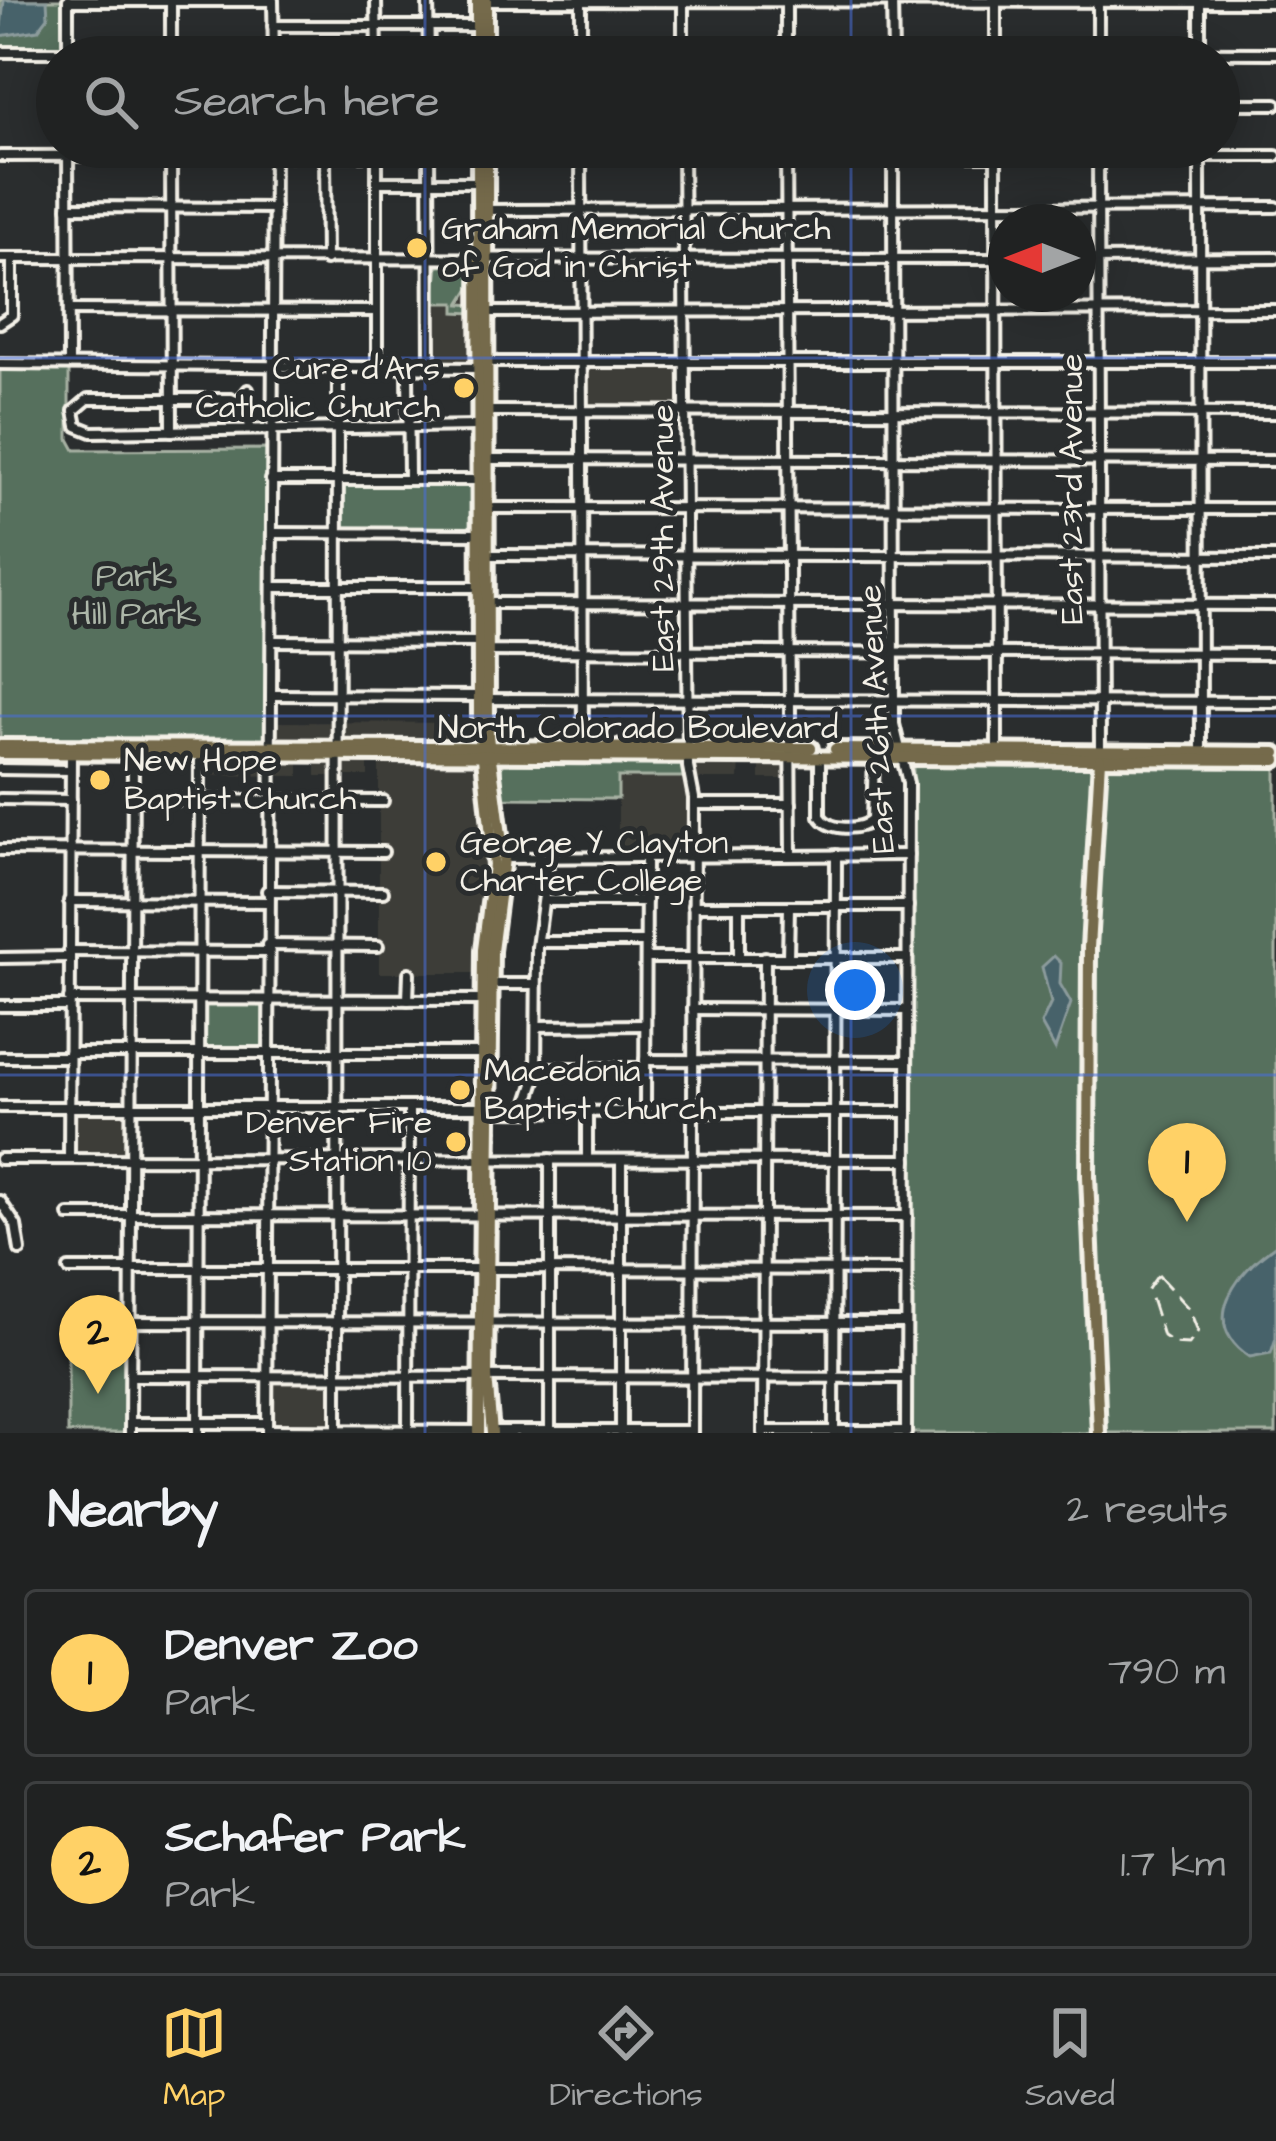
<!DOCTYPE html>
<style>
body{margin:0;font-family:"Architects Daughter",sans-serif;background:#282a2a;color:#f1f3f6}
.compass{position:absolute;left:988px;top:204px;width:108px;height:108px;border-radius:50%;background:#202222;box-shadow:0 6px 30px #0003;rotate:270deg}
.you{position:absolute;left:855px;top:990px;width:42px;height:42px;margin:-30px;border:9px solid #fff;border-radius:50%;background:#1a73e8;box-shadow:0 0 0 18px #1a73e833}
.badge{display:grid;place-items:center;width:78px;height:78px;border-radius:50%;background:#ffd166;color:#111;font-size:39px;font-weight:700}
.pin{position:absolute;translate:-50% -99px;filter:drop-shadow(0 3px 6px #0008)}
.pin::after{content:'';position:absolute;top:63px;width:42px;height:36px;background:inherit;clip-path:polygon(0 0,100% 0,50% 100%)}
.list{margin:0;padding:0;list-style:none}
h2{display:flex;justify-content:space-between;align-items:center;height:156px;margin:0;padding:0 48px;font-size:51px}
h2 small{font-size:39px;font-weight:400;color:#a2a4a5}
.list li{display:grid;grid-template-columns:78px 1fr auto;gap:36px;align-items:center;box-sizing:border-box;height:168px;margin:0 24px 24px;padding:0 24px;border:3px solid #3d3f40;border-radius:12px}
.list b{display:block;font-size:45px;white-space:nowrap}
.list p{margin:0;font-size:39px;white-space:nowrap;color:#a2a4a5}
.list em{font-size:39px;font-style:normal;color:#a2a4a5}
.icon{flex:none;width:66px;height:66px;fill:none;stroke:currentColor;stroke-width:2;stroke-linecap:round;stroke-linejoin:round}
.map{position:relative;flex:none;width:1276px;height:1433px;overflow:hidden}
.search{position:absolute;background:#202222;box-shadow:0 6px 30px #0003;left:36px;right:36px;top:36px;height:132px;display:flex;align-items:center;gap:30px;box-sizing:border-box;padding:0 42px;border-radius:66px;color:#a2a4a5;font-size:45px}
.sheet{height:540px;background:#202222}
nav{display:flex;justify-content:space-around;align-items:center;box-sizing:border-box;height:168px;border-top:3px solid #3d3f40;background:#202222;font-size:33px;color:#a2a4a5}
nav a{display:grid;justify-items:center;gap:6px}
nav .on{color:#ffd166}
.map>svg:first-child{display:block}
.built{fill:#3e3e39}
.green{fill:#57705d;stroke:#a6b0a2;stroke-width:3}
.water{fill:#46626a;stroke:#8c9b9c;stroke-width:3}
.lines{fill:none;stroke-linecap:round;stroke-linejoin:round}
.minor-casing{stroke:#f4f1e8;stroke-width:16}
.major-casing{stroke:#f4f1e8;stroke-width:20}
.minor{stroke:#2a2d2e;stroke-width:8}
.major{stroke:#746b4b;stroke-width:10}
.rail{stroke:#f4f1e8;stroke-width:3;stroke-dasharray:18 9;stroke-linecap:butt}
.grid{fill:none;stroke:#486fdb;stroke-width:3;stroke-opacity:0.55}
.poi-dot{fill:#ffd166;stroke:#2a2d2e;stroke-width:4.5}
.labels{text-anchor:middle;dominant-baseline:central;stroke-width:10;stroke-linejoin:round;paint-order:stroke}
.poi-label{font-size:33px;fill:#f4f1e8;stroke:#2a2d2e;text-anchor:start}
.street-label{font-size:33px;fill:#f4f1e8;stroke:#2a2d2e}
.park-label{font-size:33px;fill:#adb7a9;stroke:#2a2d2e}
</style>
<div class="map">
<svg width="1276" height="1433" viewBox="0 0 1276 1433">
<rect width="100%" height="100%" fill="#2a2d2e"/>
<filter id="ink" filterUnits="userSpaceOnUse"><feTurbulence type="fractalNoise" baseFrequency=".00833" numOctaves="2"/><feDisplacementMap in="SourceGraphic" scale="24" xChannelSelector="R" yChannelSelector="G"/><feConvolveMatrix kernelMatrix="1 2 1 2 8 2 1 2 1" color-interpolation-filters="sRGB"/></filter>
<g filter="url(#ink)">
<g class="built">
<rect x="432" y="263" width="42" height="101"/>
<rect x="586" y="367" width="97" height="40"/>
<polygon points="272,722 475,723 475,751 368,752 368,776 316,776 316,759 299,759 299,776 200,775 200,754"/>
<polygon points="688,724 791,725 791,779 760,779 760,759 740,759 739,779 689,779"/>
<polygon points="379,755 482,755 492,834 483,973 379,973"/>
<polygon points="618,777 685,777 689,855 618,854"/>
<rect x="73" y="1112" width="54" height="41"/>
<polygon points="271,1380 332,1380 332,1428 273,1427"/>
</g>
<g class="green">
<polygon points="0,0 64,0 62,47 0,48"/>
<polygon points="474,265 473,283 460,304 474,305 473,313 455,312 455,303 434,303 438,266"/>
<polygon points="69,369 69,439 75,450 267,449 269,741 0,740 0,370"/>
<polygon points="341,482 474,483 474,531 341,531"/>
<polygon points="502,759 684,761 685,777 618,777 618,799 500,798"/>
<polygon points="1107,762 1276,763 1276,1433 1102,1433 1093,1174 1098,839"/>
<polygon points="913,763 1092,765 1085,1145 1088,1368 1095,1433 911,1433"/>
<rect x="200" y="1003" width="63" height="46"/>
<rect x="68" y="1353" width="60" height="80"/>
</g>
<g class="water">
<polygon points="4,0 47,0 48,17 38,30 0,36"/>
<polygon points="1054,956 1061,963 1060,984 1071,1003 1055,1049 1041,1024 1051,1003 1042,967"/>
<path d="M1276,1245v93l-5,15 -21,4c-53,-35 -14,-84 26,-112z"/>
</g>
<g class="lines">
<g class="minor-casing">
<g id="minor">
<polyline points="68,0 68,57"/>
<polyline points="376,0 377,57"/>
<polyline points="428,0 429,57"/>
<polyline points="581,0 581,57"/>
<polyline points="683,0 683,57"/>
<polyline points="892,0 893,56"/>
<polyline points="996,0 996,56"/>
<polyline points="1098,0 1098,56"/>
<polyline points="1200,0 1200,56"/>
<polyline points="68,1 273,1"/>
<polyline points="273,1 274,57"/>
<polyline points="486,1 1276,2"/>
<polyline points="273,26 477,26"/>
<polyline points="486,51 1276,53"/>
<polyline points="0,52 377,52"/>
<polyline points="171,57 171,0"/>
<polyline points="786,57 786,0"/>
<polyline points="1219,104 1276,104"/>
<polyline points="68,147 69,364"/>
<polyline points="171,147 172,431"/>
<polyline points="429,147 430,367"/>
<polyline points="581,147 583,751"/>
<polyline points="683,147 688,767 694,798 692,1433"/>
<polyline points="786,147 791,855"/>
<polyline points="893,147 894,724 908,783 906,1433"/>
<polyline points="996,147 997,750"/>
<polyline points="1098,147 1100,752"/>
<polyline points="1200,147 1201,752"/>
<polyline points="325,155 326,260"/>
<polyline points="0,156 377,155"/>
<polyline points="487,156 1276,156"/>
<polyline points="377,182 478,182"/>
<polyline points="68,207 274,208"/>
<polyline points="487,210 1276,207"/>
<polyline points="0,258 1006,259"/>
<polyline points="1078,259 1276,258"/>
<polyline points="69,310 376,311"/>
<polyline points="488,312 1276,310"/>
<polyline points="0,323 12,315 12,258"/>
<polyline points="0,364 478,368 487,362 1276,362"/>
<polyline points="377,368 377,147"/>
<polyline points="408,368 409,480"/>
<polyline points="239,402 248,390"/>
<polyline points="487,411 1276,413"/>
<polyline points="250,426 242,404 231,399 88,399 74,411 77,426 92,432 478,426"/>
<polyline points="487,459 1276,461"/>
<polyline points="271,480 478,480"/>
<polyline points="486,508 1276,509"/>
<polyline points="272,533 480,534"/>
<polyline points="487,555 1276,557"/>
<polyline points="272,587 478,587"/>
<polyline points="487,603 1276,605"/>
<polyline points="272,641 479,642 488,651 1276,654"/>
<polyline points="272,695 479,696"/>
<polyline points="488,699 1276,702"/>
<path d="M820,756v60c9,15 40,15 52,4l2,-63"/>
<polyline points="0,769 70,770"/>
<polyline points="0,799 71,800"/>
<polyline points="133,800 383,801"/>
<polyline points="694,804 791,804"/>
<polyline points="0,850 383,852"/>
<polyline points="504,858 908,855"/>
<polyline points="267,891 383,892"/>
<polyline points="69,901 267,902"/>
<polyline points="545,901 646,901"/>
<polyline points="693,906 908,906"/>
<polyline points="538,942 646,942"/>
<polyline points="267,945 378,946"/>
<polyline points="69,951 267,952"/>
<polyline points="739,957 739,906"/>
<polyline points="788,957 789,906"/>
<polyline points="0,958 69,957"/>
<polyline points="646,958 907,958"/>
<polyline points="490,984 536,984"/>
<polyline points="69,999 484,1000"/>
<polyline points="408,1000 409,973"/>
<polyline points="0,1006 69,1006"/>
<polyline points="693,1009 907,1010"/>
<polyline points="537,1026 645,1025"/>
<polyline points="69,1053 482,1053"/>
<polyline points="0,1057 69,1057"/>
<polyline points="645,1060 907,1061"/>
<polyline points="537,1068 645,1068"/>
<polyline points="0,1107 482,1107"/>
<polyline points="526,1108 536,1078 537,947 549,858"/>
<polyline points="491,1111 645,1112 646,858"/>
<polyline points="587,1112 587,1159"/>
<polyline points="693,1112 907,1112"/>
<polyline points="0,1159 907,1160"/>
<polyline points="69,1159 71,753"/>
<polyline points="550,1159 550,1433"/>
<polyline points="621,1160 621,1433"/>
<polyline points="0,1201 16,1225 20,1250"/>
<polyline points="69,1215 907,1216"/>
<polyline points="69,1269 480,1269"/>
<polyline points="488,1269 906,1270"/>
<polyline points="69,1322 906,1323"/>
<polyline points="131,1376 906,1378"/>
<polyline points="131,1423 267,1423"/>
<polyline points="267,1430 479,1431"/>
<polyline points="491,1431 692,1431"/>
<polyline points="763,1431 906,1431"/>
<polyline points="130,1433 133,751"/>
<polyline points="198,1433 200,751"/>
<polyline points="267,1433 274,147"/>
<polyline points="337,1433 338,368"/>
<polyline points="408,1433 409,1107"/>
<polyline points="763,1433 765,957"/>
<polyline points="834,1433 836,855"/>
</g>
</g>
<g class="major-casing">
<g id="major">
<polyline points="486,0 486,57"/>
<polyline points="477,57 477,0"/>
<polyline points="478,147 479,719 494,865 483,950 479,1433"/>
<polyline points="487,147 488,736 504,858 492,951 487,1377 492,1433"/>
<polyline points="0,746 811,748"/>
<polyline points="835,749 1276,753"/>
<polyline points="0,753 1276,760"/>
<polyline points="1099,1433 1088,1176 1089,948 1100,759"/>
</g>
</g>
<use href="#minor" class="minor"/>
<use href="#major" class="major"/>
<polygon class="rail" points="1158,1275 1189,1309 1198,1331 1189,1344 1173,1343 1163,1336 1148,1289"/>
</g>
</g>
<path class="grid" d="M425,0v57M851,0v57M425,147v1286M851,147v1286M0,358h1276M0,716h1276M0,1075h1276"/>
<g class="poi-dot">
<circle cx="417" cy="248" r="12"/>
<circle cx="464" cy="388" r="12"/>
<circle cx="100" cy="780" r="12"/>
<circle cx="436" cy="862" r="12"/>
<circle cx="460" cy="1090" r="12"/>
<circle cx="456" cy="1142" r="12"/>
</g>
<g class="labels">
<g class="poi-label">
<text x="441" y="229">Graham Memorial Church<tspan x="441" dy="38">of God in Christ</tspan></text>
<text x="440" y="369" text-anchor="end">Cure d'Ars<tspan x="440" dy="38">Catholic Church</tspan></text>
<text x="124" y="761">New Hope<tspan x="124" dy="38">Baptist Church</tspan></text>
<text x="460" y="843">George Y Clayton<tspan x="460" dy="38">Charter College</tspan></text>
<text x="484" y="1071">Macedonia<tspan x="484" dy="38">Baptist Church</tspan></text>
<text x="432" y="1123" text-anchor="end">Denver Fire<tspan x="432" dy="38">Station 10</tspan></text>
</g>
<g class="street-label">
<text transform="translate(1072 489) rotate(-90)">East 23rd Avenue</text>
<text transform="translate(663 538) rotate(-90)">East 29th Avenue</text>
<text transform="translate(877 719) rotate(-93)">East 26th Avenue</text>
<text x="638" y="728">North Colorado Boulevard</text>
</g>
<g class="park-label">
<text x="134" y="576">Park<tspan x="134" dy="38">Hill Park</tspan></text>
</g>
</g>
</svg>
<svg class="compass" viewBox="-18 -18 36 36"><path d="M0-13l5 13h-10z" fill="#e53935"/><path d="M0 13l5-13h-10z" fill="#a2a4a5"/></svg>
<div class="you"></div>
<div class="pin badge" style="left:1187px;top:1222px">1</div>
<div class="pin badge" style="left:98px;top:1394px">2</div>
<div class="search"><svg class="icon" aria-label="search" viewBox="0 0 24 24"><circle cx="10" cy="10" r="6"/><path d="M15 15l6 6"/></svg>Search here</div>
</div>
<section class="sheet">
<h2>Nearby<small>2 results</small></h2>
<ul class="list">
<li><span class="badge">1</span><div><b>Denver Zoo</b><p>Park</p></div><em>790 m</em></li>
<li><span class="badge">2</span><div><b>Schafer Park</b><p>Park</p></div><em>1.7 km</em></li>
</ul>
</section>
<nav>
<a class="on"><svg class="icon" aria-label="map" viewBox="0 0 24 24"><path d="M3 6l6-2 6 2 6-2v14l-6 2-6-2-6 2zM9 4v14M15 6v14"/></svg>Map</a>
<a><svg class="icon" aria-label="directions" viewBox="0 0 24 24"><path d="M12 3l9 9-9 9-9-9zM9 14v-3h6M13 9l2 2-2 2"/></svg>Directions</a>
<a><svg class="icon" aria-label="saved" viewBox="0 0 24 24"><path d="M7 4h10v16l-5-4-5 4z"/></svg>Saved</a>
</nav>
